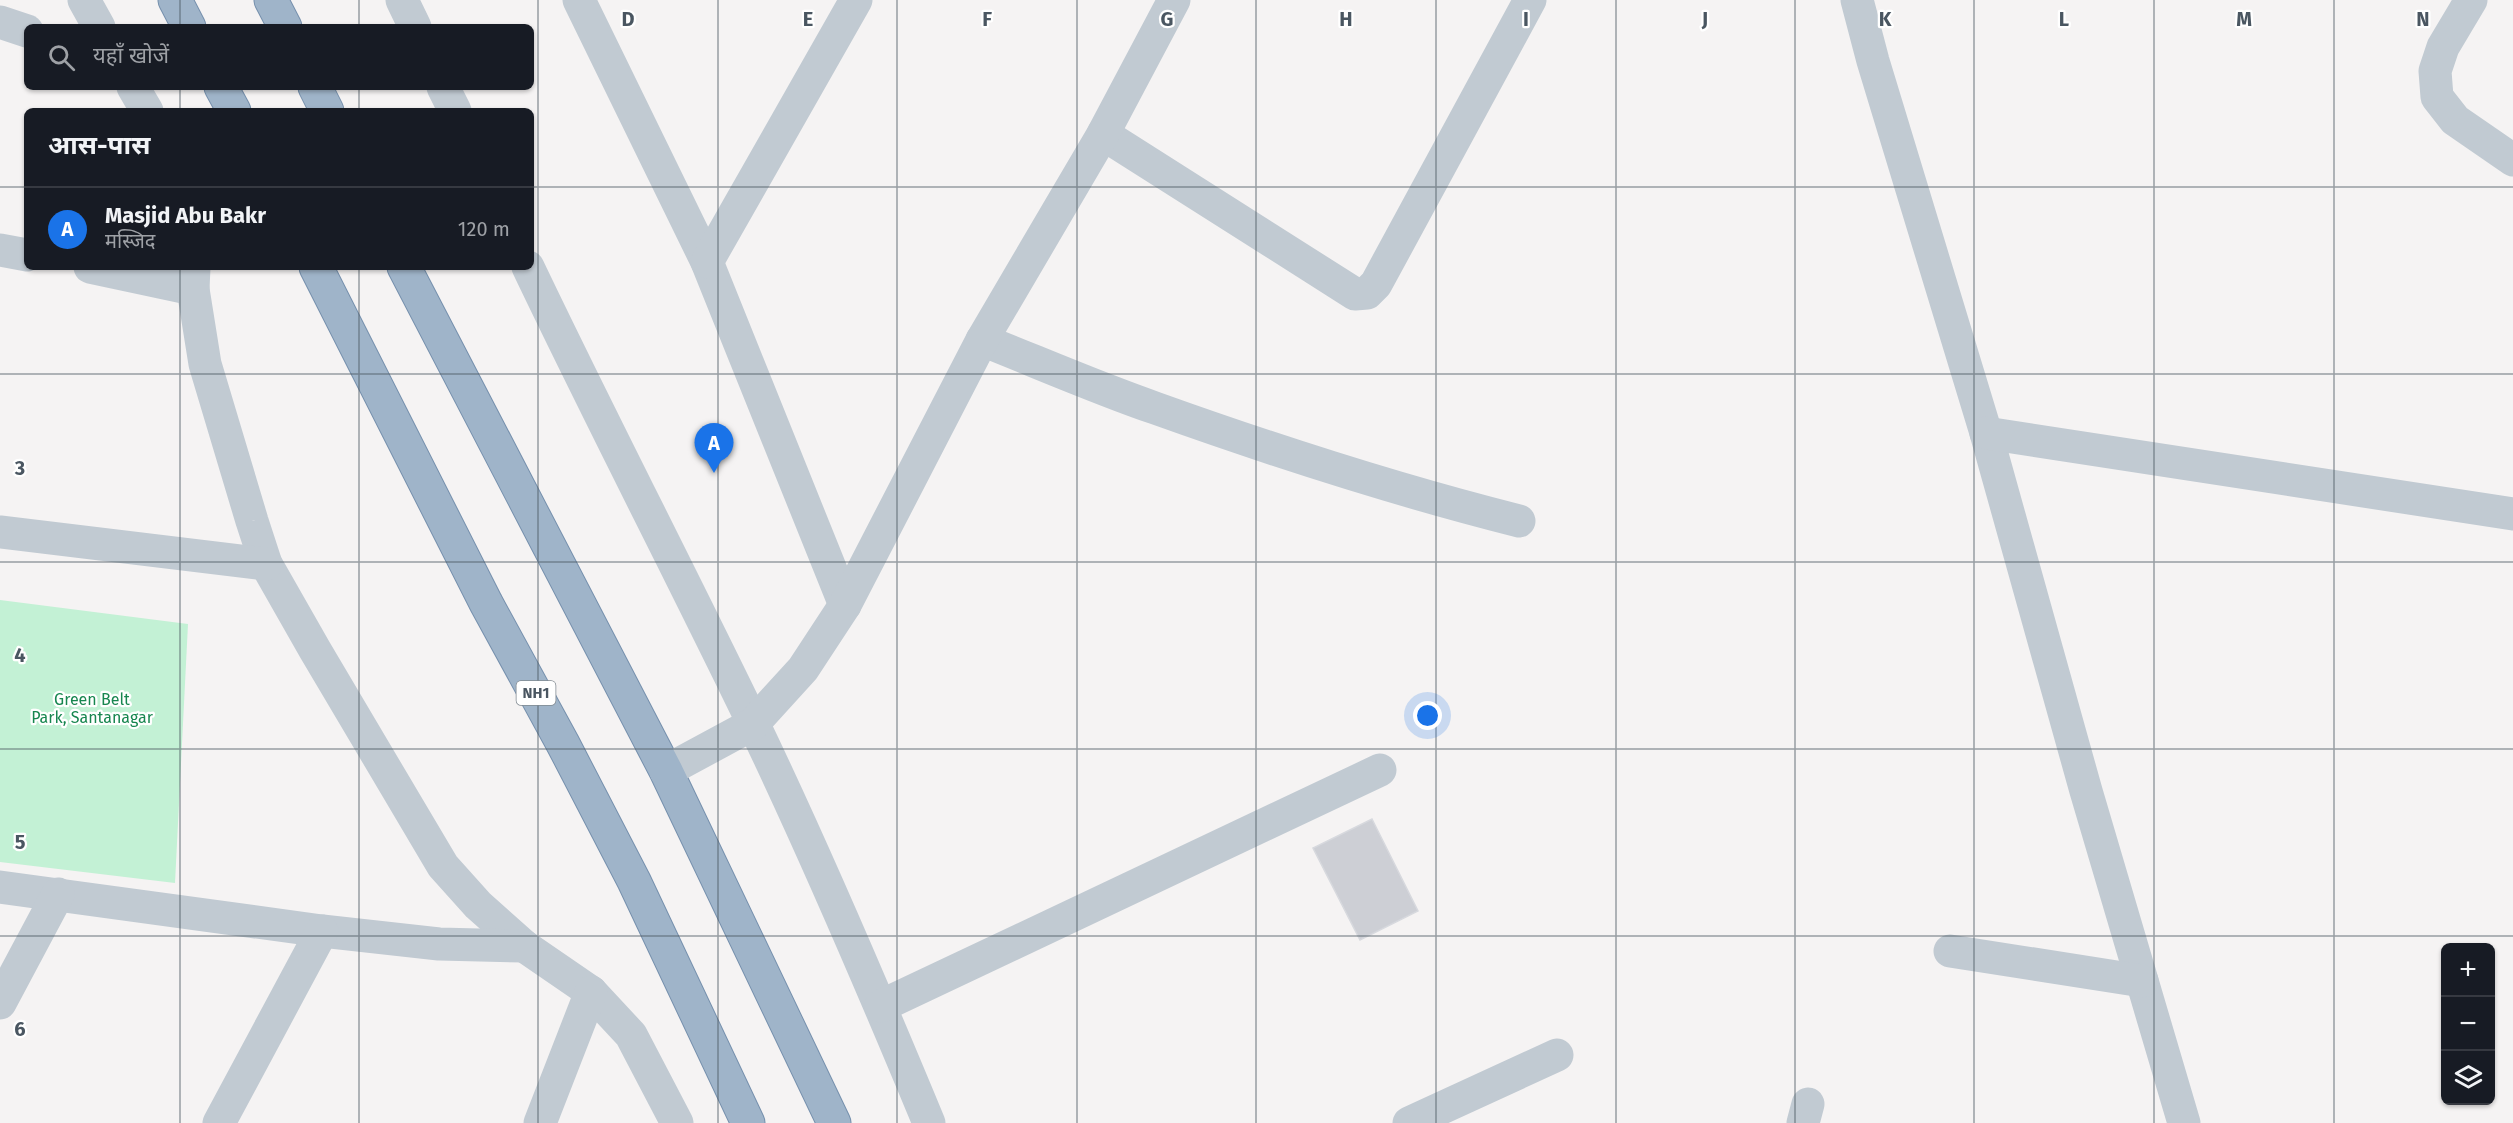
<!DOCTYPE html>
<html lang="hi">
<meta charset="utf-8">
<style>
body{margin:0;font-family:"Fira Sans","Noto Sans Devanagari",sans-serif;background:#20242c;color:#f1f3f6}
.controls{position:absolute;right:18px;bottom:18px;display:grid;overflow:hidden;border-radius:9px;box-shadow:0 2px 4px #0004}
.controls button{width:54px;height:54px;display:grid;place-items:center;padding:0;border:0;border-bottom:2px solid #363941;background:#171b24;color:#f1f3f6;font:30px sans-serif}
.you{position:absolute;left:1428px;top:716px;width:21px;height:21px;margin:-15px;border:4px solid #fff;border-radius:50%;background:#1a73e8;box-shadow:0 0 0 9px #1a73e833}
.badge{display:grid;place-items:center;width:39px;height:39px;border-radius:50%;background:#1a73e8;color:#fff;font-size:20px;font-weight:700}
.pin{position:absolute;translate:-50% -50px;filter:drop-shadow(0 2px 3px #0008)}
.pin::after{content:'';position:absolute;top:32px;width:21px;height:18px;background:inherit;clip-path:polygon(0 0,100% 0,50% 100%)}
.list{margin:0;padding:0;list-style:none}
h2{display:flex;justify-content:space-between;align-items:center;height:78px;margin:0;padding:0 24px;font-size:26px}
h2 small{font-size:20px;font-weight:400;color:#9ea1a6}
.list li{display:grid;grid-template-columns:39px 1fr auto;gap:18px;align-items:center;box-sizing:border-box;height:84px;padding:0 24px;border-top:2px solid #363941}
.list b{display:block;font-size:22px;white-space:nowrap}
.list p{margin:0;font-size:20px;white-space:nowrap;color:#9ea1a6}
.list em{font-size:20px;font-style:normal;color:#9ea1a6}
.icon{flex:none;width:33px;height:33px;fill:none;stroke:currentColor;stroke-width:2;stroke-linecap:round;stroke-linejoin:round}
.map{position:relative;flex:none;width:2513px;height:1123px;overflow:hidden}
.search{position:absolute;background:#171b24;box-shadow:0 2px 4px #0004;left:24px;top:24px;width:510px;height:66px;display:flex;align-items:center;gap:15px;box-sizing:border-box;padding:0 21px;border-radius:9px;color:#9ea1a6;font-size:22px}
.panel{position:absolute;background:#171b24;box-shadow:0 2px 4px #0004;left:24px;top:108px;width:510px;height:162px;border-radius:9px}
.map>svg:first-child{display:block}
.green{fill:#c3f1d5}
.building{fill:#cdcfd5;stroke:#d7d9de;stroke-width:1.5}
.lines{fill:none;stroke-linecap:round;stroke-linejoin:round}
.trunk-casing{stroke:#7690ad;stroke-width:35}
.minor{stroke:#c1cad2;stroke-width:33}
.trunk{stroke:#9fb4c9;stroke-width:33}
.grid{fill:none;stroke:#4a5661;stroke-width:1.5;stroke-opacity:0.55}
.labels{text-anchor:middle;dominant-baseline:central;stroke-width:4.5;stroke-linejoin:round;paint-order:stroke}
.shield{fill:#fff;stroke:#808990;stroke-width:1.5}
.shield-label{font-size:15px;font-weight:bold;fill:#4a5661}
.park-label{font-size:16px;fill:#17864f;stroke:#fff}
.grid-label{font-size:20px;text-anchor:middle;font-weight:bold;fill:#4a5661;stroke:#fff;stroke-width:4.5;stroke-linejoin:round;paint-order:stroke}
</style>
<div class="map">
<svg width="2513" height="1123" viewBox="0 0 2513 1123">
<rect width="100%" height="100%" fill="#f5f3f3"/>
<polygon class="green" points="0,600 188,624 175,883 0,862"/>
<polygon class="building" points="1372,819 1418,911 1360,940 1313,848"/>
<g class="lines">
<g class="trunk-casing">
<g id="trunk">
<polyline points="175,0 189,27"/>
<polyline points="271,0 285,27"/>
<polyline points="221,87 234,111"/>
<polyline points="315,87 327,111"/>
<polyline points="316,267 486,603 563,744 634,881 748,1123"/>
<polyline points="404,267 666,771 834,1123"/>
</g>
</g>
<g class="minor">
<polyline points="84,0 99,27"/>
<polyline points="402,0 415,27"/>
<polyline points="579,0 707,262 845,605"/>
<polyline points="1857,0 1873,61 1986,433 2086,791 2184,1123"/>
<polyline points="2471,0 2443,47 2435,71 2437,97 2455,120 2513,160"/>
<polyline points="0,22 27,31"/>
<polyline points="133,87 147,111"/>
<polyline points="443,87 455,111"/>
<polyline points="1103,134 1355,294 1367,293 1376,284 1530,0"/>
<polyline points="0,250 27,255"/>
<polyline points="707,262 856,0"/>
<polyline points="90,267 193,289"/>
<polyline points="194,267 193,289 205,364 252,521 266,564 315,650 443,866 478,905 524,946 591,992 631,1035 677,1123"/>
<path d="M528,267c73,153 151,303 225,456 63,131 120,265 176,400"/>
<path d="M982,340c58,23 115,48 173,68 120,43 241,82 364,113"/>
<polyline points="1986,433 2513,514"/>
<polyline points="0,532 266,564"/>
<polyline points="666,771 753,724 803,669 845,605 982,340 1103,134 1174,0"/>
<polyline points="0,887 322,931 439,944 524,946"/>
<polyline points="1950,951 2142,981"/>
<polyline points="0,1003 58,894"/>
<polyline points="881,1006 1380,770"/>
<polyline points="219,1123 322,931"/>
<polyline points="540,1123 591,992"/>
<polyline points="1409,1123 1557,1055"/>
<polyline points="1803,1123 1808,1104"/>
</g>
<use href="#trunk" class="trunk"/>
</g>
<path class="grid" d="M180,0v27M359,0v27M538,0v1123M718,0v1123M897,0v1123M1077,0v1123M1256,0v1123M1436,0v1123M1616,0v1123M1795,0v1123M1974,0v1123M2154,0v1123M2334,0v1123M180,87v24M359,87v24M0,187h27M531,187h1982M180,267v856M359,267v856M0,374h2513M0,562h2513M0,749h2513M0,936h2513"/>
<g class="labels">
<rect class="shield" x="516.5" y="681" width="39" height="24" rx="4.5"/>
<g class="shield-label">
<text x="536" y="693">NH1</text>
</g>
<g class="park-label">
<text x="92" y="699">Green Belt<tspan x="92" dy="18">Park, Santanagar</tspan></text>
</g>
</g>
<g class="grid-label">
<text x="628" y="26">D</text>
<text x="808" y="26">E</text>
<text x="987" y="26">F</text>
<text x="1167" y="26">G</text>
<text x="1346" y="26">H</text>
<text x="1526" y="26">I</text>
<text x="1705" y="26">J</text>
<text x="1885" y="26">K</text>
<text x="2064" y="26">L</text>
<text x="2244" y="26">M</text>
<text x="2423" y="26">N</text>
<text x="20" y="475">3</text>
<text x="20" y="662">4</text>
<text x="20" y="849">5</text>
<text x="20" y="1036">6</text>
</g>
</svg>
<div class="controls">
<button>+</button>
<button>−</button>
<button><svg class="icon" aria-label="layers" viewBox="0 0 24 24"><path d="M12 4l9 5-9 5-9-5zM3 14l9 5 9-5"/></svg></button>
</div>
<div class="you"></div>
<div class="pin badge" style="left:714px;top:473px">A</div>
<div class="search"><svg class="icon" aria-label="search" viewBox="0 0 24 24"><circle cx="10" cy="10" r="6"/><path d="M15 15l6 6"/></svg>यहाँ खोजें</div>
<section class="panel">
<h2>आस-पास<small></small></h2>
<ul class="list">
<li><span class="badge">A</span><div><b>Masjid Abu Bakr</b><p>मस्जिद</p></div><em>120 m</em></li>
</ul>
</section>
</div>
